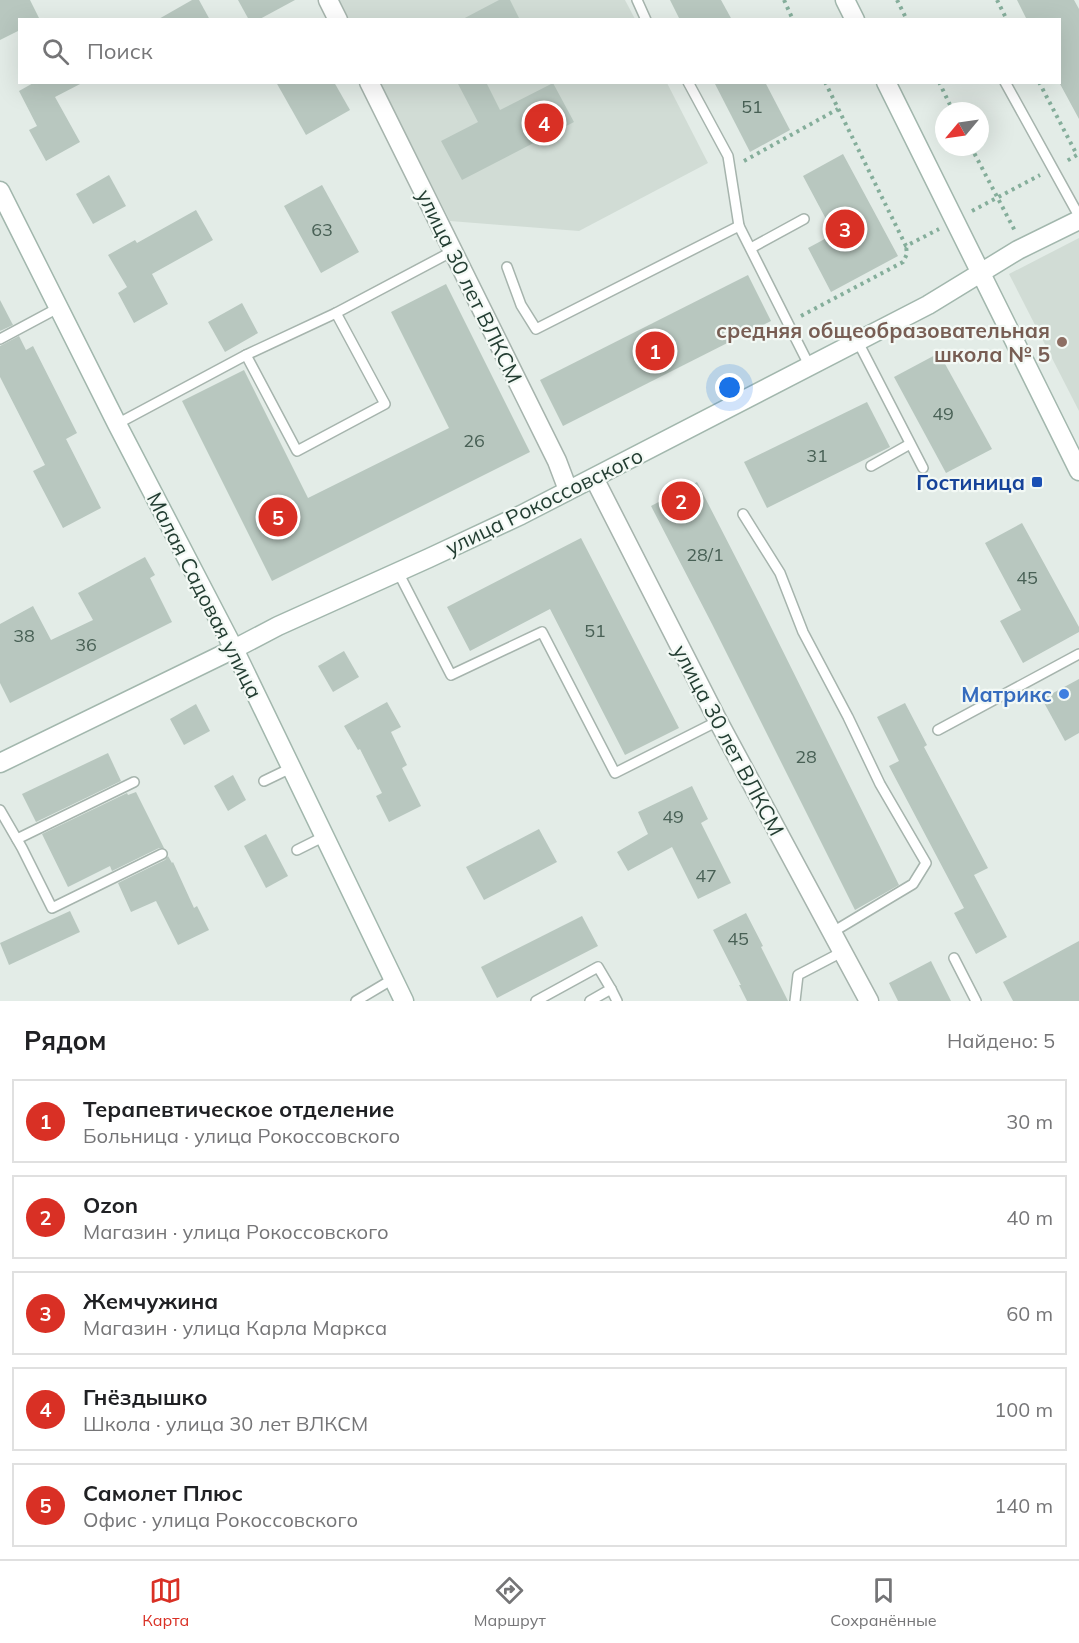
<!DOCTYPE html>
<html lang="ru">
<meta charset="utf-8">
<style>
body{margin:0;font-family:Mulish,sans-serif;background:#f2f2f2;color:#202124}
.compass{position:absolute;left:935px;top:102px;width:54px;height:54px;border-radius:50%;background:#fff;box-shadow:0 6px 24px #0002;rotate:241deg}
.you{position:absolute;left:730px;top:388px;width:21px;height:21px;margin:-15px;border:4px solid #fff;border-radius:50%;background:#1a73e8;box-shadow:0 0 0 9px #1a73e833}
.badge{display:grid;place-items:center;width:39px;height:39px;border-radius:50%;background:#d93025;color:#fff;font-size:20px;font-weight:700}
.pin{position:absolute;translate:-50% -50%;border:3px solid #fff;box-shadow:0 2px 6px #0006}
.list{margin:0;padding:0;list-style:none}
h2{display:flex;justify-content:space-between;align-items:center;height:78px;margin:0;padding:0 24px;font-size:26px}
h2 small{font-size:20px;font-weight:400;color:#757577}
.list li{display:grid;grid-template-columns:39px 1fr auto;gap:18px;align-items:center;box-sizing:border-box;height:84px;margin:0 12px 12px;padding:0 12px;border:2px solid #e0e0e0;border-radius:0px}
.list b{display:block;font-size:22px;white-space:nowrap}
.list p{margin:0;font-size:20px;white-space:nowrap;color:#757577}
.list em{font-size:20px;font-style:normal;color:#757577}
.icon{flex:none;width:33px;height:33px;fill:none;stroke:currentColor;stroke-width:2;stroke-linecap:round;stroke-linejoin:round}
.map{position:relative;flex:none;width:1079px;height:1001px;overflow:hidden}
.search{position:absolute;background:#fff;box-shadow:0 6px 24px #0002;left:18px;right:18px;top:18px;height:66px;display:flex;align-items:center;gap:15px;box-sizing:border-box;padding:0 21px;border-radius:0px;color:#757577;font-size:22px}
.sheet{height:558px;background:#fff}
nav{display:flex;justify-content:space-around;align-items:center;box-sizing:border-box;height:84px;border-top:2px solid #e0e0e0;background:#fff;font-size:16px;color:#757577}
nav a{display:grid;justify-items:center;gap:3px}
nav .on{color:#d93025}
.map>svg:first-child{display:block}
.built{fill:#d1dcd5}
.building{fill:#b8c7bf}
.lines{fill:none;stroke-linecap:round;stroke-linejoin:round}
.lane-casing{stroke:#a6b4ad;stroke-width:12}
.street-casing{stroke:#a6b4ad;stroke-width:21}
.secondary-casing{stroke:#a2b7ad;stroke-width:21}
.path{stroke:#85ae9b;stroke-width:4;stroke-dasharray:3 4.5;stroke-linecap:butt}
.lane{stroke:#fff;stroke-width:9}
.street{stroke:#fff;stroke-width:18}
.secondary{stroke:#fff;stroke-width:18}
.education-dot{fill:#8d6e63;stroke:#f3f9f5;stroke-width:2}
.transit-dot{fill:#1a4fb4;stroke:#f3f9f5;stroke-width:2}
.shop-dot{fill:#3f7fe0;stroke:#f3f9f5;stroke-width:2}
.labels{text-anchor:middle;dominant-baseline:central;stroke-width:4.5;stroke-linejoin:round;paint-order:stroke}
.number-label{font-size:18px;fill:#486055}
.street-label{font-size:21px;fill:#233d32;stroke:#f3f9f5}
.education-label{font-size:21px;font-weight:bold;fill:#785e54;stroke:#f3f9f5;text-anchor:end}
.transit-label{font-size:21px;font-weight:bold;fill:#164399;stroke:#f3f9f5;text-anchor:end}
.shop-label{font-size:21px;font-weight:bold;fill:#366cbe;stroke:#f3f9f5;text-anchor:end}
</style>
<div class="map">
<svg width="1079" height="1001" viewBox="0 0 1079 1001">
<rect width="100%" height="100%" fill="#e3ece7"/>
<g class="built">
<polygon points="339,0 625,0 635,19 349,19"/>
<polygon points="380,83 667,83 708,163 579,231 450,221"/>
<polygon points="1079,238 1079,411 1009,274"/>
</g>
<g class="building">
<polygon points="0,0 30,0 40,20 20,20 20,30 0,40"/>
<polygon points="192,0 199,0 210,20 157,20"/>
<polygon points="238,0 295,0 258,20 249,20"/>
<polygon points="499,0 510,0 520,20 461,20"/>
<polygon points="670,0 721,0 732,20 680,20"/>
<polygon points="1017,0 1074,0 1079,9 1079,119 1059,82 1059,20 1027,20"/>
<polygon points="35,82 84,82 55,97 80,142 46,161 29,130 37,126 19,91"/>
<polygon points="276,82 334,82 350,110 306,135"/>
<polygon points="457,82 486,82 500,110 553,83 574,122 462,180 441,141 478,122"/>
<polygon points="714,82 765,82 790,130 750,152"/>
<polygon points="843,154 898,256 831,292 808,248 834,234 803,176"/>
<polygon points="109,175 126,206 93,224 76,194"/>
<polygon points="322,185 359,252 321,273 284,206"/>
<polygon points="196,210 213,240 152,274 168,304 134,323 118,293 127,287 108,255 135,240 137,243"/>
<polygon points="748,275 771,321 563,426 540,380"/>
<polygon points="446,284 530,452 272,581 182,401 244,370 308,498 449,428 391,312"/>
<polygon points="0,300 13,325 0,331"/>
<polygon points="242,303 258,333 225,352 208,322"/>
<polygon points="19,336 26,350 33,346 77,433 66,439 101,508 63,528 33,471 45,465 0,377 0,346"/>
<polygon points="939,353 992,449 946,473 894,377"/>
<polygon points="867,402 890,447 767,508 744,462"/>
<polygon points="697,482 758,601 899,885 855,910 712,624 651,506"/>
<polygon points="1022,523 1079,627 1079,632 1023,663 1000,621 1021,610 985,543"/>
<polygon points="581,538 679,728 625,755 550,609 470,651 447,607"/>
<polygon points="145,557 155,575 150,578 172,622 10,703 0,683 0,624 33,606 51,640 93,620 78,593"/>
<polygon points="344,651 359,677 333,692 318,666"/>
<polygon points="1079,679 1079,733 1065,741 1042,699"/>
<polygon points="387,702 401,727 391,732 407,765 402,768 421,806 389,822 376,796 382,793 360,749 358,750 344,726"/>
<polygon points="905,703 927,745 924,747 988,868 974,875 1007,937 976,954 954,913 964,908 889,766 899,761 877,717"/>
<polygon points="196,704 210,731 184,745 170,719"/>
<polygon points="108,753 121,781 36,822 22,794"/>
<polygon points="233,775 246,800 228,811 214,786"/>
<polygon points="692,786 708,819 701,823 731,883 698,899 672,847 628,871 617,852 648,834 638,812"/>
<polygon points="136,792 164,848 159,848 112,871 110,866 68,887 42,834 127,793 128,795"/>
<polygon points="539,829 557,862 484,900 466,867"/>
<polygon points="266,834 288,876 266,888 244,846"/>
<polygon points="168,856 172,863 173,862 194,908 197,906 209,930 178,945 156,901 131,912 118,883 165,860"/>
<polygon points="70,911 80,932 9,965 0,943"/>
<polygon points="746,913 763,946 761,947 788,1001 747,1001 739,985 741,985 713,930"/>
<polygon points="582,916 598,946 497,998 481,967"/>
<polygon points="1079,941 1079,1001 1013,1001 1003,982"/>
<polygon points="931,961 951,1001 898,1001 889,983"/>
</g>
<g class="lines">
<g class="lane-casing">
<g id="lane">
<polyline points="637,0 646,20"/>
<polyline points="688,82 728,156 739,226"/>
<polyline points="1005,82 1079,216"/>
<polyline points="751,248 804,219"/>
<polyline points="507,267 521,305 536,329 739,226 810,367"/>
<polyline points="0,339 58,308"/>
<polyline points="858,342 923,468"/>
<polyline points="246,355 336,313"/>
<polyline points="117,424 246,355 297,451 385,404 336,313 453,251"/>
<polyline points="871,466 910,444"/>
<polyline points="743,514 780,573 803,632 848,717 880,784 926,863 913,884 831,933"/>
<polyline points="398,572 451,675 542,632 615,773 718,721"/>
<polyline points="938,730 1079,654"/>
<polyline points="264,781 291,768"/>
<polyline points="0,810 22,848 52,908 162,854"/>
<polyline points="17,839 134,782"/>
<polyline points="297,850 325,836"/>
<polyline points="954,958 976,1001"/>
<polyline points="611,989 617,1001"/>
<polyline points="356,1001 393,979"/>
<polyline points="536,1001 598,967 611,989 590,1001"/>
<polyline points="795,1001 798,975 842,952"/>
</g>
</g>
<g class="street-casing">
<g id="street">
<polyline points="328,0 338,20"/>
<polyline points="369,82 557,461 568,490"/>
<polyline points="594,478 718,721 869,1001"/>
</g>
</g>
<g class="secondary-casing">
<g id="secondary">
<polyline points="845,0 855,20"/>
<polyline points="886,82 1079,471"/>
<polyline points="0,191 117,424 234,649 404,1001"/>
<polyline points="0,763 234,649 278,626 429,558 521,515 928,305 1018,250 1079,220"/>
</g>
</g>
<g class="path">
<polyline points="784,0 793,20"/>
<polyline points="897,0 907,20"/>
<polyline points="997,0 1007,20"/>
<polyline points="825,82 906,246 939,229"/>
<polyline points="939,82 953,111"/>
<polyline points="1039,82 1077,155 1065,162"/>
<polyline points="971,147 1015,231"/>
<polyline points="744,161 838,109"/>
<polyline points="972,211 1040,175"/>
<polyline points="801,316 903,262 907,254 906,246"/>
</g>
<use href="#lane" class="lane"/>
<use href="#street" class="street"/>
<use href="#secondary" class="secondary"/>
</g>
<circle class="education-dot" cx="1062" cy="342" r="6"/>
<rect class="transit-dot" x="1031" y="476" width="12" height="12" rx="3"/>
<circle class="shop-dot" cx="1064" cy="694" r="6"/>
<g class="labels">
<g class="number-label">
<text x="752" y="106">51</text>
<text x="322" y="229">63</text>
<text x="943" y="413">49</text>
<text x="474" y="440">26</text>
<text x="817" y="455">31</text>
<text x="705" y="554">28/1</text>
<text x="1027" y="577">45</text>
<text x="595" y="630">51</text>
<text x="24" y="635">38</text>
<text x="86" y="644">36</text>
<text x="806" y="756">28</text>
<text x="673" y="816">49</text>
<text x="706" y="875">47</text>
<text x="738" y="938">45</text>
</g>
<g class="street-label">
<text transform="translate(470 286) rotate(64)">улица 30 лет ВЛКСМ</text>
<text transform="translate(544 501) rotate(-26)">улица Рокоссовского</text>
<text transform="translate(205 595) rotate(63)">Малая Садовая улица</text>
<text transform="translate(729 740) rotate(62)">улица 30 лет ВЛКСМ</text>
</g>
<g class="education-label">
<text x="1050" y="330">средняя общеобразовательная<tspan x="1050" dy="24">школа № 5</tspan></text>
</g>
<g class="transit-label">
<text x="1025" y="482">Гостиница</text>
</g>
<g class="shop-label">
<text x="1052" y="694">Матрикс</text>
</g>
</g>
</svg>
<svg class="compass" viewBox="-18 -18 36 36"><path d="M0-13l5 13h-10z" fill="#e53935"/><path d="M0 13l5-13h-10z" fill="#757577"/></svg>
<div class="you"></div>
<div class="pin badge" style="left:655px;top:351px">1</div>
<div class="pin badge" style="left:681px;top:501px">2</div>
<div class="pin badge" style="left:845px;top:229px">3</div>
<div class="pin badge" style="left:544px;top:123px">4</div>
<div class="pin badge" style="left:278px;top:517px">5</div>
<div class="search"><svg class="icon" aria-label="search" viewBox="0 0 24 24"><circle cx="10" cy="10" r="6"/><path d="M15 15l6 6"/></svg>Поиск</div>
</div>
<section class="sheet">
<h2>Рядом<small>Найдено: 5</small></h2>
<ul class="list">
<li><span class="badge">1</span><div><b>Терапевтическое отделение</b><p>Больница · улица Рокоссовского</p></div><em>30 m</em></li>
<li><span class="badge">2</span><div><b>Ozon</b><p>Магазин · улица Рокоссовского</p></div><em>40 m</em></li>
<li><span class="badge">3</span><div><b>Жемчужина</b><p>Магазин · улица Карла Маркса</p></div><em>60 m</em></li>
<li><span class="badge">4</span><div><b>Гнёздышко</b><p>Школа · улица 30 лет ВЛКСМ</p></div><em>100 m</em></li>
<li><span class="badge">5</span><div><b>Самолет Плюс</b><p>Офис · улица Рокоссовского</p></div><em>140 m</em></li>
</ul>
</section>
<nav>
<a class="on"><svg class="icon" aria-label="map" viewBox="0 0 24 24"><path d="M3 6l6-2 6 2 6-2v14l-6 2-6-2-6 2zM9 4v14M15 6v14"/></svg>Карта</a>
<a><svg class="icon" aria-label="directions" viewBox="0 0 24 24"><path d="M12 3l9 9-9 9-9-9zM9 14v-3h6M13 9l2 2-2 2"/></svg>Маршрут</a>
<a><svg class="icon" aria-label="saved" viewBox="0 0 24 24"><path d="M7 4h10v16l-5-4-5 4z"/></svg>Сохранённые</a>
</nav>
